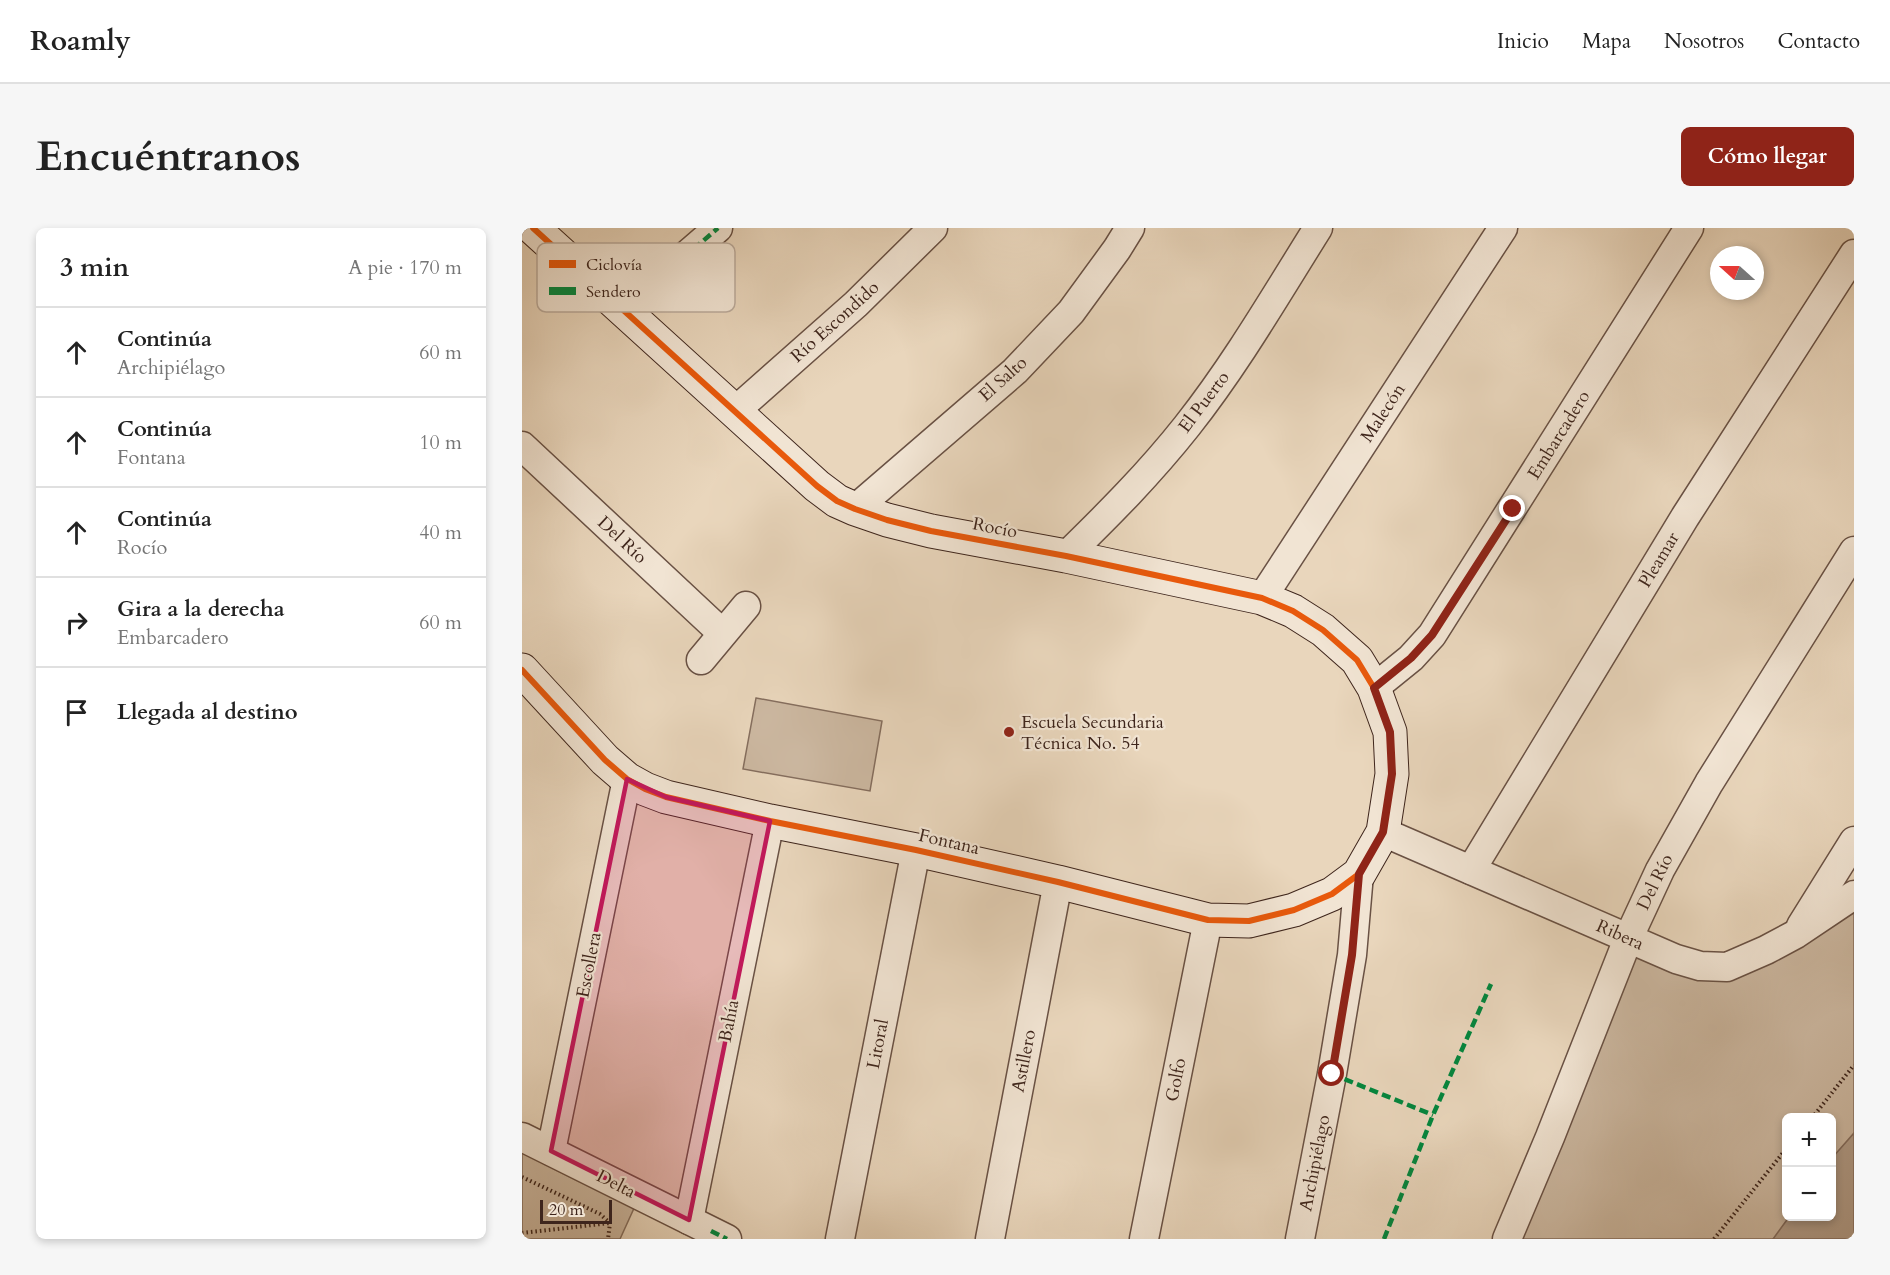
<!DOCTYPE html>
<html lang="es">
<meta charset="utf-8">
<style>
body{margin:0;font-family:Cardo,serif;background:#f6f6f6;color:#222}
.controls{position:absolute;right:18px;bottom:18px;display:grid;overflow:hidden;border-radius:9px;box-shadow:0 3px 9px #0003}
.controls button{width:54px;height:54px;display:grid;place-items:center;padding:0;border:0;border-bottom:2px solid #e0e0e0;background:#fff;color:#222;font:30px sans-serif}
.compass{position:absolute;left:1188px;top:18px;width:54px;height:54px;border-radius:50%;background:#fff;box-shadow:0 3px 9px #0003;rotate:291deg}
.scale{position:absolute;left:18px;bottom:15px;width:72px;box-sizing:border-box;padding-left:6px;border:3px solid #3e251c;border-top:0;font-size:16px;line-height:21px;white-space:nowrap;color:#3e251c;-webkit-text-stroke:4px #f1e4d3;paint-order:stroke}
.stop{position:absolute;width:18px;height:18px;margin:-14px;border:4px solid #8f2418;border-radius:50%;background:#fff}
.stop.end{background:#8f2418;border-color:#fff;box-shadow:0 2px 6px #0008}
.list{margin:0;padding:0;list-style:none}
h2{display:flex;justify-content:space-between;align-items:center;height:78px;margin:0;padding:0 24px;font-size:26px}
h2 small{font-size:20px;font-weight:400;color:#767676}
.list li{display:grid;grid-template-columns:39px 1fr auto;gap:18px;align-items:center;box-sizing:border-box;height:90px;padding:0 24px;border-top:2px solid #e0e0e0}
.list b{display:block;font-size:22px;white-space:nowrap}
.list p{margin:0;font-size:20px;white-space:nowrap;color:#767676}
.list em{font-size:20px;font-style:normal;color:#767676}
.icon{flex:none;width:33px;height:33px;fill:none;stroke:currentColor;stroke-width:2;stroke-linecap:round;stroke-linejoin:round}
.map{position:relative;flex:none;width:1332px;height:1011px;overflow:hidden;border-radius:9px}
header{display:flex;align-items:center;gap:36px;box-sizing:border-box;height:84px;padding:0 30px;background:#fff;border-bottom:2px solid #e0e0e0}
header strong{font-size:28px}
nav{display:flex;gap:33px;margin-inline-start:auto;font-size:21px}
.intro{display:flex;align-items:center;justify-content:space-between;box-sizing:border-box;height:144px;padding:0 36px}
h1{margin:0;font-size:42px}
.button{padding:15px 27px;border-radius:9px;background:#8f2418;color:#fff;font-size:21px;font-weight:700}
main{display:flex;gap:36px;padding:0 36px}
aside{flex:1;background:#fff;border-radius:9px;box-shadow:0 3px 9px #0003}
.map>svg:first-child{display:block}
.green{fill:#ccb8a1;stroke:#856e5e;stroke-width:1.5;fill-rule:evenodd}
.water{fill:#af9a86;stroke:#826b5c;stroke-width:1.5}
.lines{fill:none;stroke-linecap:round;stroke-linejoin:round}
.street-casing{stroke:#695144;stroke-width:31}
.secondary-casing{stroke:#3e251c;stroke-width:35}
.path{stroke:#3e251c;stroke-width:4;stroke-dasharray:1.5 3;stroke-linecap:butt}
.street{stroke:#f1e4d3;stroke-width:28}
.secondary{stroke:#f1e4d3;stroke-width:33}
.quiet{stroke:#00873e;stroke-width:4.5;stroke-dasharray:9 4.5;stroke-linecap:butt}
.cycleway-casing{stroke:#f1e4d3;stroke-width:10}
.cycleway{stroke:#e8590c;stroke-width:6}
.route{stroke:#8f2418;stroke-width:8}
.marked{fill:#c2185b;fill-opacity:0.2;stroke:#c2185b;stroke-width:4.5;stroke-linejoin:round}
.poi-dot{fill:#8f2418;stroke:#f1e4d3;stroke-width:2}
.labels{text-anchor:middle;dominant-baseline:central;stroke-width:4.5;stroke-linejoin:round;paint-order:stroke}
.street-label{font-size:18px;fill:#3e251c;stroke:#f1e4d3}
.poi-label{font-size:18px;fill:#3e251c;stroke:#f1e4d3;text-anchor:start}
.key{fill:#f1e4d3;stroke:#bbab9c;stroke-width:1.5}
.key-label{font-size:16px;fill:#3e251c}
</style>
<header>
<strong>Roamly</strong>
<nav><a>Inicio</a><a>Mapa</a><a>Nosotros</a><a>Contacto</a></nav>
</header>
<div class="intro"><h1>Encuéntranos</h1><a class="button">Cómo llegar</a></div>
<main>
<aside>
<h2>3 min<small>A pie · 170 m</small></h2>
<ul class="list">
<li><svg class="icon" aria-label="ahead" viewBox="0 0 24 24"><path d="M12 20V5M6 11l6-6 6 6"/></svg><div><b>Continúa</b><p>Archipiélago</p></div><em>60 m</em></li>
<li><svg class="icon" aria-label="ahead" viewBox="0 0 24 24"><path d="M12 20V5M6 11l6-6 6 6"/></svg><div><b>Continúa</b><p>Fontana</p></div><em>10 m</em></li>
<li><svg class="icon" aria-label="ahead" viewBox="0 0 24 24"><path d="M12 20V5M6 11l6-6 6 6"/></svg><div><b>Continúa</b><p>Rocío</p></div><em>40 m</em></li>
<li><svg class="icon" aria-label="right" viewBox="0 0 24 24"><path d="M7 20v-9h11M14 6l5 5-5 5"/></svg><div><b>Gira a la derecha</b><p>Embarcadero</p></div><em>60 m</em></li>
<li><svg class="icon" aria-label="arrive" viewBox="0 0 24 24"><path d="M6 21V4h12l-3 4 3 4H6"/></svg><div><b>Llegada al destino</b></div></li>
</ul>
</aside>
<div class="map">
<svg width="1332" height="1011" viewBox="0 0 1332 1011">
<rect width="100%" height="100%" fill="#e9d6bc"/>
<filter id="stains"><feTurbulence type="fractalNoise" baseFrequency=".00333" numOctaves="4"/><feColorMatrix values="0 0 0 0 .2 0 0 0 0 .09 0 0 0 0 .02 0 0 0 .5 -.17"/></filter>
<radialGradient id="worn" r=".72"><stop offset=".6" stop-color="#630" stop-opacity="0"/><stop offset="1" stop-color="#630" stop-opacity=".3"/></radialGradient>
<g class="green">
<polygon points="234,470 360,493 348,563 221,541"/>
<path d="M1332,667v344h-347l121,-300 72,27zM1264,890h46v98h-46z"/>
<polygon points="0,923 113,978 98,1011 0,1011"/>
</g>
<polygon class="water" points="1332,905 1332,1011 1251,1011 1267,989 1310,988 1310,930"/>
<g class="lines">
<g class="street-casing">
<g id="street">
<polyline points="100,83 196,0"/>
<polyline points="212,184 334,76 411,0"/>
<polyline points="0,218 200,405"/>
<polyline points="333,281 493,143 549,84 595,21 608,0"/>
<path d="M544,328c43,-42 83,-82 121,-130 49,-62 89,-131 131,-198"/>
<polyline points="740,370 981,0"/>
<polyline points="179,432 224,378"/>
<polyline points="852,460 889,430 910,407 1167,0"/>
<polyline points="861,604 1154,731 1178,738 1205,739 1244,722 1274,706 1332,667"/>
<polyline points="949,642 1163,289 1332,26"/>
<polyline points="1279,698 1332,613"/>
<polyline points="0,909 205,1011"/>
<polyline points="29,923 105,551"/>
<polyline points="167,992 248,593"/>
<polyline points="318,1011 394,622"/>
<polyline points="468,1011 536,654"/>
<polyline points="622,1011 686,692"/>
<polyline points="778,1011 810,846 830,727 837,646"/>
<polyline points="985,1011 1028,909 1106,711 1138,642 1187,555 1332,323"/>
</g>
</g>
<g class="secondary-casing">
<polyline id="secondary" points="0,442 83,532 105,551 123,561 144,569 248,593 394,622 536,654 686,692 727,693 772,682 810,666 837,646 861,604 870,546 868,504 852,460 835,432 801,402 771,383 740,370 544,328 409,303 365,292 333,281 315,273 295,258 11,0"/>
</g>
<g class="path">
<polyline points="1290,890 1332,837"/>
<polyline points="0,949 78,986 88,995 86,1011"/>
<polyline points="0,1005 88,995"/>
<polyline points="1192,1011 1264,921"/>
</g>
<use href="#street" class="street"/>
<use href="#secondary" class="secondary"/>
<g class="quiet">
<polyline points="100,83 196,0"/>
<polyline points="810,846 911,887"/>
<polyline points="189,1003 205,1011"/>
<polyline points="862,1011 911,887 969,756"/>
</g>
<g class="cycleway-casing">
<polyline id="cycleway" points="0,442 83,532 105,551 123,561 144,569 248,593 394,622 536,654 686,692 727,693 772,682 810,666 837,646 861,604 870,546 868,504 852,460 835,432 801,402 771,383 740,370 544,328 409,303 365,292 333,281 315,273 295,258 11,0"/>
</g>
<use href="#cycleway" class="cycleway"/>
</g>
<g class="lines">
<polyline class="route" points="810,846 830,727 837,646 861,604 870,546 868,504 852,460 889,430 910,407 991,281"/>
</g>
<path class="marked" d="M105,551l39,18 104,24 -81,399 -138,-69z"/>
<circle class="poi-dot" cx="487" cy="504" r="6"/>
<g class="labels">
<g class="street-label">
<text transform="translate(313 94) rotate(-42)">Río Escondido</text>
<text transform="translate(481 151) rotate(-42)">El Salto</text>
<text transform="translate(682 174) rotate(-53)">El Puerto</text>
<text transform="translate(861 185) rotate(-57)">Malecón</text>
<text transform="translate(1037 207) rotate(-58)">Embarcadero</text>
<text transform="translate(473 300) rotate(11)">Rocío</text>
<text transform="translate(100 312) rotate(43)">Del Río</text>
<text transform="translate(1137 332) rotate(-59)">Pleamar</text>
<text transform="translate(427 614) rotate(13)">Fontana</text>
<text transform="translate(1133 654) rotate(-64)">Del Río</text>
<text transform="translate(1098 707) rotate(24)">Ribera</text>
<text transform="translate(67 737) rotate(-79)">Escollera</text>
<text transform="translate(207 793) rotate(-79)">Bahía</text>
<text transform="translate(356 816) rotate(-79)">Litoral</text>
<text transform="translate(502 833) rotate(-79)">Astillero</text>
<text transform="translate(654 852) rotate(-79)">Golfo</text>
<text transform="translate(793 935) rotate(-79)">Archipiélago</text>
<text transform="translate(94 956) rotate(27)">Delta</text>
</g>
<g class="poi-label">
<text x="499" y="494">Escuela Secundaria<tspan x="499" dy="21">Técnica No. 54</tspan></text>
</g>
</g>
<rect x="15" y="15" width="198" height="69" rx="9" class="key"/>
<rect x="27" y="32" width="27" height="8" fill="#e8590c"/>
<rect x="27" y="59" width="27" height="8" fill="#00873e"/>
<g class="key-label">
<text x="64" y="42">Ciclovía</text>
<text x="64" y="69">Sendero</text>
</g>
<rect width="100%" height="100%" filter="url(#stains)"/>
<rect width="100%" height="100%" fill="url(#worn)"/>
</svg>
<div class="controls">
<button>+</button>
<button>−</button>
</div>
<svg class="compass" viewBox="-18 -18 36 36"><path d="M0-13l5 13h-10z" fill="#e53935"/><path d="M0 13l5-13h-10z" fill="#767676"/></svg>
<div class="scale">20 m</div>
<div class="stop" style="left:810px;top:846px"></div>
<div class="stop end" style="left:991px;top:281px"></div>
</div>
</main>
